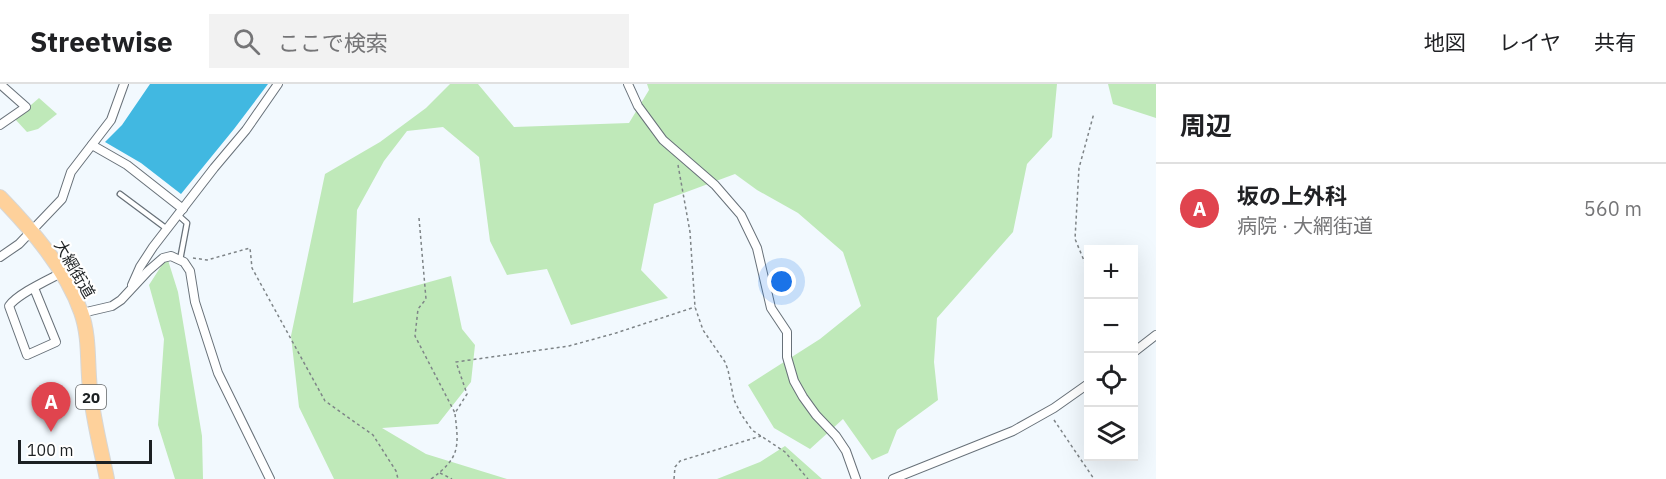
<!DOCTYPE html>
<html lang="ja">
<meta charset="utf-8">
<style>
body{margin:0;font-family:"IBM Plex Sans","Noto Sans JP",sans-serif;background:#f2f2f2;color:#202124}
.controls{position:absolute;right:18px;bottom:18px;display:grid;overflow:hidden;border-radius:0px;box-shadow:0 6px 24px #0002}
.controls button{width:54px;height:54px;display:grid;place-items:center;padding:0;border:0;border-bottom:2px solid #e0e0e0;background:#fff;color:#202124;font:30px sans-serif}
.scale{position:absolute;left:18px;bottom:15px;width:134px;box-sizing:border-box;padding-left:6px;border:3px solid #1c2022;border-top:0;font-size:16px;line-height:21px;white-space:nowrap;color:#1c2022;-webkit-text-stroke:4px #fff;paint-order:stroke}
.you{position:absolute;left:782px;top:198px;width:21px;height:21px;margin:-15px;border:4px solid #fff;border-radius:50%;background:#1a73e8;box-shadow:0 0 0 9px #1a73e833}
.badge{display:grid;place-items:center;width:39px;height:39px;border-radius:50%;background:#3d828f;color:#fff;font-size:20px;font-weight:700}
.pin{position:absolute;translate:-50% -50px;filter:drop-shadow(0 2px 3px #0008)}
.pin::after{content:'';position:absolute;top:32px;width:21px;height:18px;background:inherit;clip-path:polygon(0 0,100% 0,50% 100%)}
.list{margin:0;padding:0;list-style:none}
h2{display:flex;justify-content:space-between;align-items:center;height:78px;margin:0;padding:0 24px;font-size:26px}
h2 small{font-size:20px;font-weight:400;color:#757577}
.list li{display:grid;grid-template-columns:39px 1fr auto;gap:18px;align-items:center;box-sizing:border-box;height:90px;padding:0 24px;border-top:2px solid #e0e0e0}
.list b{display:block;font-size:22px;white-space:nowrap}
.list p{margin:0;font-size:20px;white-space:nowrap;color:#757577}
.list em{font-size:20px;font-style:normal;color:#757577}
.icon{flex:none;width:33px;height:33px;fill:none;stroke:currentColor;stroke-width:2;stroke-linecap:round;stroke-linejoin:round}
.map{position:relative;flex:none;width:1156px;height:395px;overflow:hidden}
header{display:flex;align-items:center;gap:36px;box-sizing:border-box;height:84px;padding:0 30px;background:#fff;border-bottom:2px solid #e0e0e0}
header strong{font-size:28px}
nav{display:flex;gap:33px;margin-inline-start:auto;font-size:21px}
.search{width:420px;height:54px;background:#f2f2f2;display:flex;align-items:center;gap:15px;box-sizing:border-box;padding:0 21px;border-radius:0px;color:#757577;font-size:22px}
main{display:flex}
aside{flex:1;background:#fff}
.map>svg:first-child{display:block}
.green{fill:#bfe9b9}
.water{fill:#41b8e1}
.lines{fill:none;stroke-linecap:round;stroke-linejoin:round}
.service-casing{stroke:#687179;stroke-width:7}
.minor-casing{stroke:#687179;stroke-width:10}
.primary-casing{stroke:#d6d7d7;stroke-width:16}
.path{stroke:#7e8487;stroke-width:1.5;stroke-dasharray:3 3;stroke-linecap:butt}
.service{stroke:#fff;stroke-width:4.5}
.minor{stroke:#fff;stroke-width:8}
.primary{stroke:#fed19b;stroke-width:14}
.labels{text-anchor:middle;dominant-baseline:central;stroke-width:4.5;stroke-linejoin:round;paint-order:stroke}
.shield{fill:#fff;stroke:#606364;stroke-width:1.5}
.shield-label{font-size:15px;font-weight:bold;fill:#1c2022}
.street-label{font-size:16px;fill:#1c2022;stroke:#fff}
</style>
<header>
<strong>Streetwise</strong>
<div class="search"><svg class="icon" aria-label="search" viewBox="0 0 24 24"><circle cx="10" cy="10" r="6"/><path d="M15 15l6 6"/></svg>ここで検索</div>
<nav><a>地図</a><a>レイヤ</a><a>共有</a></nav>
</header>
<main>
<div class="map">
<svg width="1156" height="395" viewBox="0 0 1156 395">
<rect width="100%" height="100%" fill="#f2f9fe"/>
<g class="green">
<polygon points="450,0 478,0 514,43 629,39 649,6 647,0 1057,0 1052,53 1027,80 1013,148 937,234 934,278 938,316 897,346 888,369 872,376 843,335 810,365 774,344 748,301 820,255 861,222 843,168 798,129 757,106 735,90 654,120 641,186 668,214 571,241 547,185 507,191 490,157 479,73 443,43 407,47 384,77 357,126 353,219 451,192 462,245 475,261 471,298 438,340 382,344 426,370 507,395 334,395 299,323 291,252 325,90 380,58 426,24"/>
<polygon points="1108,0 1156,0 1156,34 1113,20"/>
<polygon points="39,14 57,30 38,45 27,48 15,35"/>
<polygon points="167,173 178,208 202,352 203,395 175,395 158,341 164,255 149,201"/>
<polygon points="785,362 822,395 717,395 760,378"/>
</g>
<polygon class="water" points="150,0 268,0 234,45 181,110 141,79 105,58 122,41"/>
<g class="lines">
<g class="service-casing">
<g id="service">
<polyline points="120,110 167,145"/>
<polyline points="178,131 187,139 180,176"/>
</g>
</g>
<g class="minor-casing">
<g id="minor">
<polyline points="628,0 638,22 663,56 715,101 741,131 757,164 771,224 787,248 787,273 794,297 803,313 816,331 836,352 846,367 856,395"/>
<polyline points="0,41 26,23 0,0"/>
<polyline points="92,61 127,81 183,125"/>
<polyline points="0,173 19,160 62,115 71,88 111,36 124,0"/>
<polyline points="132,201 140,183 153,163 214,84 246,46 278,0"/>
<path d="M34,204l22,54 -29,13 -18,-49c8,-12 39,-26 52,-33"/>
<polyline points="82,229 112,222 121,216 148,187 163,174 171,172 184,178 190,187 195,218 218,289 270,395"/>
<polyline points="1134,268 1156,251"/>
<polyline points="893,395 1013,347 1054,324 1088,300"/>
</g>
</g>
<g class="primary-casing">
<path id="primary" d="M0,113c31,32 66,72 81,115 9,25 6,51 9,77 3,30 11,60 17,90"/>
</g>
<g class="path">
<polyline points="678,81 690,148 695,223 703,246 725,278 728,286 734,316 741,330 752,346 785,368 808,395"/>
<polyline points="419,134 426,215 418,225 415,252 455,329 467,310 456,278 569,262 616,249 695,223"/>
<polyline points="193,174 207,176 250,164 252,184 325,317 373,351 396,387 398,395"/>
<polyline points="1088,186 1075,155 1079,84 1094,29"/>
<polyline points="1085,291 1088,286"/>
<polyline points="1054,336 1094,395"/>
<polyline points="440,389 452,395"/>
<path d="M431,395c29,-21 28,-32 24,-65"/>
<polyline points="674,395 675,383 680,377 761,352"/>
</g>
<use href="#service" class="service"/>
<use href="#minor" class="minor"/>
<use href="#primary" class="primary"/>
</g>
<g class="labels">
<rect class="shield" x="76" y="301" width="30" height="24" rx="4.5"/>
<g class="shield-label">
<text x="91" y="313">20</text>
</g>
<g class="street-label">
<text transform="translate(75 185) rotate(60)">大網街道</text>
</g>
</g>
</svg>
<div class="controls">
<button>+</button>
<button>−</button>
<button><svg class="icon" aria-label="locate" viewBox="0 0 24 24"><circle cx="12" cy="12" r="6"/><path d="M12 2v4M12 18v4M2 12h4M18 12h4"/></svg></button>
<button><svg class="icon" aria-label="layers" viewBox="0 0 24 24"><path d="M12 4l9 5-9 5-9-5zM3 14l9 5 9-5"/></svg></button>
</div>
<div class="scale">100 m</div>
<div class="you"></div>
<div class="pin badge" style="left:51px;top:348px;background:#e0444e">A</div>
</div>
<aside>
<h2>周辺<small></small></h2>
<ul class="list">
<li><span class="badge" style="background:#e0444e">A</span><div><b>坂の上外科</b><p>病院 · 大網街道</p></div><em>560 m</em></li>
</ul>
</aside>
</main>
